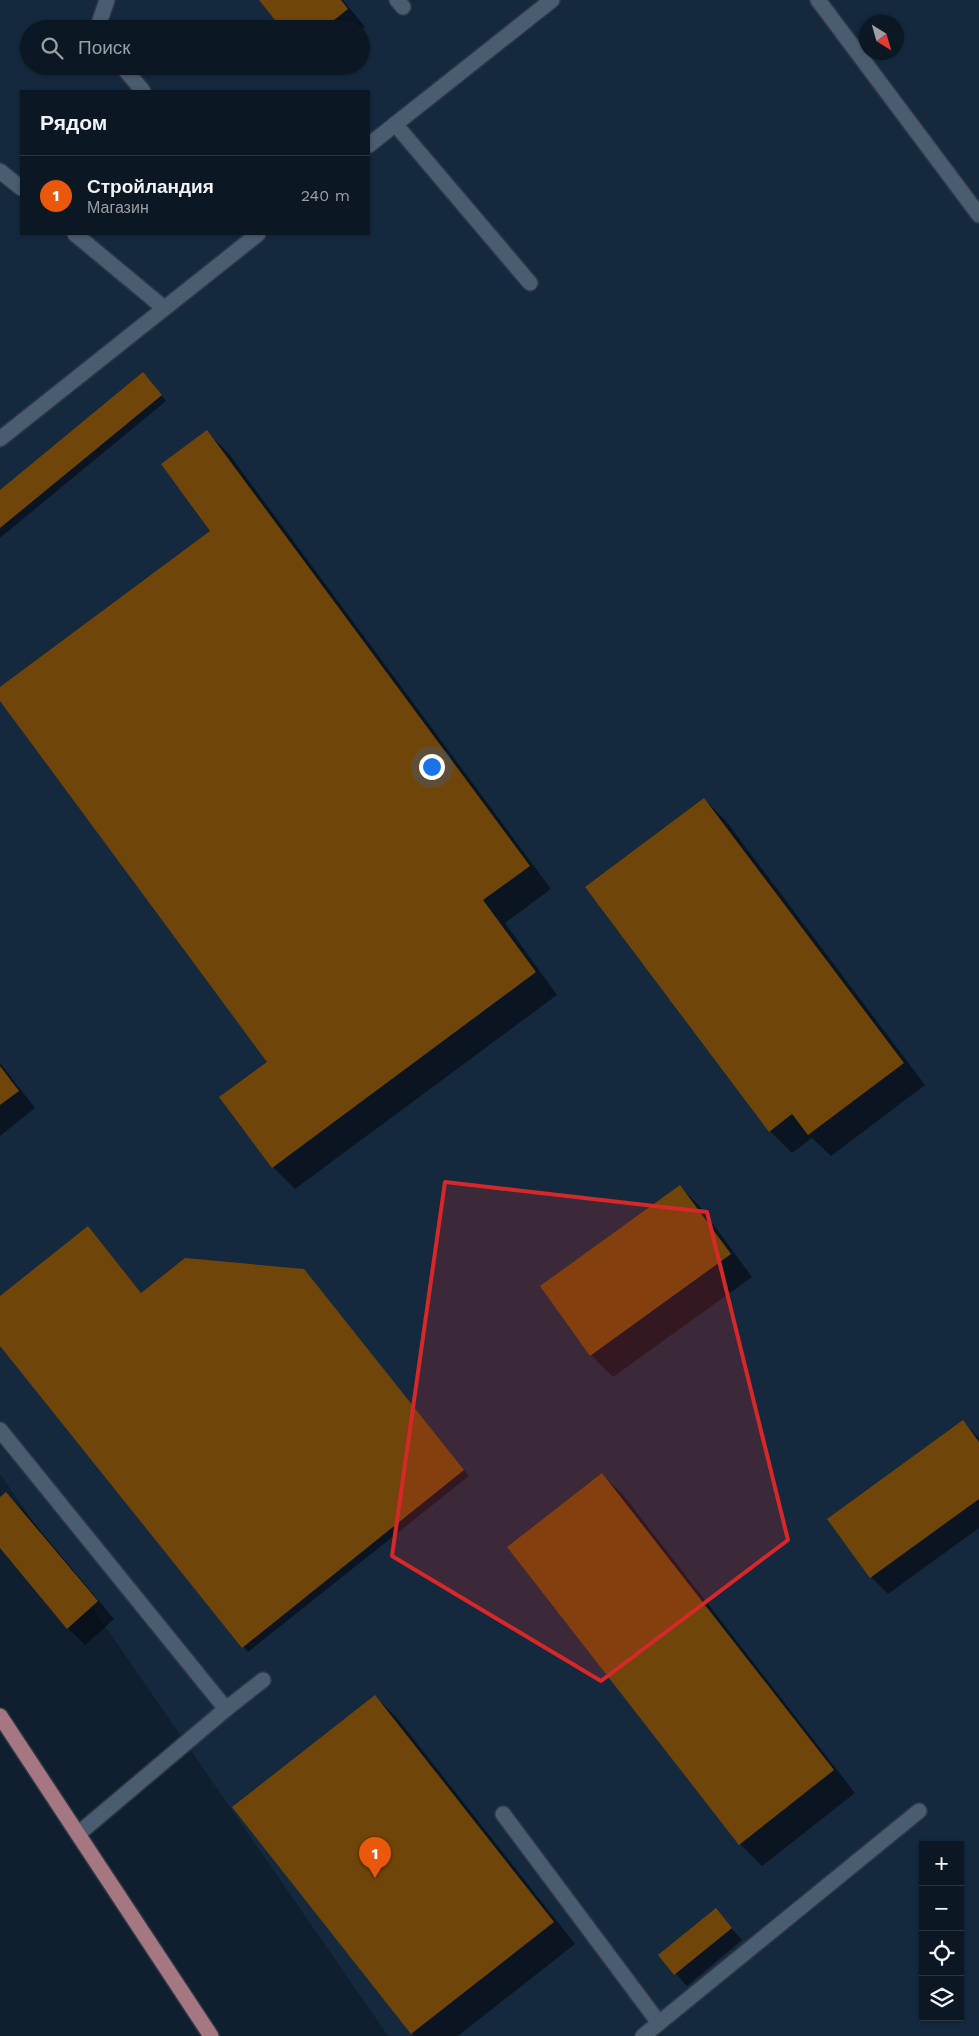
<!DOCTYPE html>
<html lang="ru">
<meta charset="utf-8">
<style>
body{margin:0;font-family:"Work Sans",sans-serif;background:#14202b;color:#f1f3f6}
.controls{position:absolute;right:15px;bottom:15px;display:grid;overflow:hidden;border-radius:0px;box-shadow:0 1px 4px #0004}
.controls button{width:45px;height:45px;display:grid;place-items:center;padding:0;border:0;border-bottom:1px solid #2b3641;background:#0b1723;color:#f1f3f6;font:25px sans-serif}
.compass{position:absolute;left:859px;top:15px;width:45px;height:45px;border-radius:50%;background:#0b1723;box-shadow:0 1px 4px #0004;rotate:143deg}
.you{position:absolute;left:431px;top:766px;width:18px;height:18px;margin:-12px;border:4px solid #fff;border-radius:50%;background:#1a73e8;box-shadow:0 0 0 8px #1a73e833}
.badge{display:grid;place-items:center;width:32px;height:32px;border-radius:50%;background:#ea580c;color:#fff;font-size:16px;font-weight:700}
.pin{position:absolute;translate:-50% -41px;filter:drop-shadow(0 1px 2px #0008)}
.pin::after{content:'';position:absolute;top:26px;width:18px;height:15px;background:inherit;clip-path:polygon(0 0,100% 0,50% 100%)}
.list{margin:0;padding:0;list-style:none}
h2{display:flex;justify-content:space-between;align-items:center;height:65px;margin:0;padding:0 20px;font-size:21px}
h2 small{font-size:16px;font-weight:400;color:#9a9fa6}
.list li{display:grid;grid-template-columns:32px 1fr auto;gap:15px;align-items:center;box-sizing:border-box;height:80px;padding:0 20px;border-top:1px solid #2b3641}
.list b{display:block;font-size:19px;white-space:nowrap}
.list p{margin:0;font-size:16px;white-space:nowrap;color:#9a9fa6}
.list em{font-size:16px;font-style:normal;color:#9a9fa6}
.icon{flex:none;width:28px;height:28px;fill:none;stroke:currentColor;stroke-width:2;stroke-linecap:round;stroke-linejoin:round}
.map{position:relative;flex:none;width:979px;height:2036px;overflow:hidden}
.search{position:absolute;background:#0b1723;box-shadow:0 1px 4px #0004;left:20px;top:20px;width:350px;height:55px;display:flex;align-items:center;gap:12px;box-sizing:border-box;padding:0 18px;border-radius:28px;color:#9a9fa6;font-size:19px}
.panel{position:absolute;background:#0b1723;box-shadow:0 1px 4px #0004;left:20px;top:90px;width:350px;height:145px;border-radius:0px}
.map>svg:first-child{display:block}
.built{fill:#14293e;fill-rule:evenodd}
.shadow{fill:#0007}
.building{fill:#704509}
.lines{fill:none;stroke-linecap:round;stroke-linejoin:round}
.service-casing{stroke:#2f3745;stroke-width:18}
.primary-casing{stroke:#2f3745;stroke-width:18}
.service{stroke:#4a5c6f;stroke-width:15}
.primary{stroke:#a57780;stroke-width:15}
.marked{fill:#d62828;fill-opacity:0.2;stroke:#d62828;stroke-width:4;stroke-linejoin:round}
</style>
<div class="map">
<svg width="979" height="2036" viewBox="0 0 979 2036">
<rect width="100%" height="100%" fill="#0f1f2f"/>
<path class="built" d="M0,0h979v2036h-591l-388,-562zM866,22h30v30h-30zM29,29h332v37h-332zM21,91h348v143h-348zM923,1845h37v172h-37z"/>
<g class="shadow">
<polygon points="261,0 343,0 365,27 361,30 283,29"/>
<polygon points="149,379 166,401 0,538 0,492"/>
<polygon points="207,432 229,454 551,889 505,923 557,995 295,1189 273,1167 269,1062 0,699 0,689 212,532"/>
<polygon points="704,799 726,821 925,1085 831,1156 812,1138 792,1153 770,1131"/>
<polygon points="0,1063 35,1108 0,1136"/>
<polygon points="680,1186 702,1209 752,1277 613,1377 591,1355 542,1287"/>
<polygon points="93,1233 142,1294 309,1277 469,1476 248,1652 0,1344 0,1298"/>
<polygon points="963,1422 979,1438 979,1528 888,1594 871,1577"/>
<polygon points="602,1474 624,1496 855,1793 762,1866 740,1844"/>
<polygon points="6,1494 24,1511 114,1619 85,1645 68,1628 0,1546 0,1499"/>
<polygon points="375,1696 397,1718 575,1944 458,2036 415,2036 412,2033"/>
<polygon points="715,1910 742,1940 687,1986 660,1956"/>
</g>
<g class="building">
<polygon points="259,0 341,0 348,9 323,29 282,29"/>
<polygon points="143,372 162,395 0,528 0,490"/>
<polygon points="207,430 530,866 483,900 536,972 272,1168 219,1097 267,1062 0,701 0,687 210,531 161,464"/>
<polygon points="704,798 904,1063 808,1135 792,1114 769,1132 585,887"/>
<polygon points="0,1066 19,1091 0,1105"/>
<polygon points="680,1185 731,1254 590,1356 540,1286"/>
<polygon points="88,1226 141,1293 185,1258 304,1269 464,1470 242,1648 0,1346 0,1296"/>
<polygon points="963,1420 979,1442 979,1499 870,1578 827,1519"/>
<polygon points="602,1473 834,1770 739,1845 507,1547"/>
<polygon points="6,1492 98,1601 67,1629 0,1548 0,1497"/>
<polygon points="375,1695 554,1922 411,2034 232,1807"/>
<polygon points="716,1908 732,1928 674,1975 658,1955"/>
</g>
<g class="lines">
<g class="service-casing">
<g id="service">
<polyline points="397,0 403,7"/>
<polyline points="818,0 979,215"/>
<polyline points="97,29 107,0"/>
<polyline points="122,66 143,91"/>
<polyline points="395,124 530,283"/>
<polyline points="369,145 552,0"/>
<polyline points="0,171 21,188"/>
<polyline points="75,234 164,308"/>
<polyline points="0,439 258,234"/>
<polyline points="0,1430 226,1709"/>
<polyline points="503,1814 659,2023"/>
<polyline points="78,1834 226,1709 263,1680"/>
<polyline points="643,2036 919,1811"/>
</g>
</g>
<g class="primary-casing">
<polyline id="primary" points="0,1716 211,2036"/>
</g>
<use href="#service" class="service"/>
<use href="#primary" class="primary"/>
</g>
<path class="marked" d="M445,1182l262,30 81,328 -187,141 -209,-125z"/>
</svg>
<div class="controls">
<button>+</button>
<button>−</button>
<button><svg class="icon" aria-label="locate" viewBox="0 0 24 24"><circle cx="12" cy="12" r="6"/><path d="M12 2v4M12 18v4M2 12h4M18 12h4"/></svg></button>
<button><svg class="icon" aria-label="layers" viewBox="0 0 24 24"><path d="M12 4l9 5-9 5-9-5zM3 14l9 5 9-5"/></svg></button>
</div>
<svg class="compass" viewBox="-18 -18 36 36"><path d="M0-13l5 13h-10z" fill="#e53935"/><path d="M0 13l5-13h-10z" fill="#9a9fa6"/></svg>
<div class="you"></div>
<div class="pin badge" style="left:375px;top:1878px">1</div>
<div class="search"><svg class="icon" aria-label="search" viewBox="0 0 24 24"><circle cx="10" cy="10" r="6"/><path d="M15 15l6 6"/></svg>Поиск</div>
<section class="panel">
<h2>Рядом<small></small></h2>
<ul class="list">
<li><span class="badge">1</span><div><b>Стройландия</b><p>Магазин</p></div><em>240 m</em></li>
</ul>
</section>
</div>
